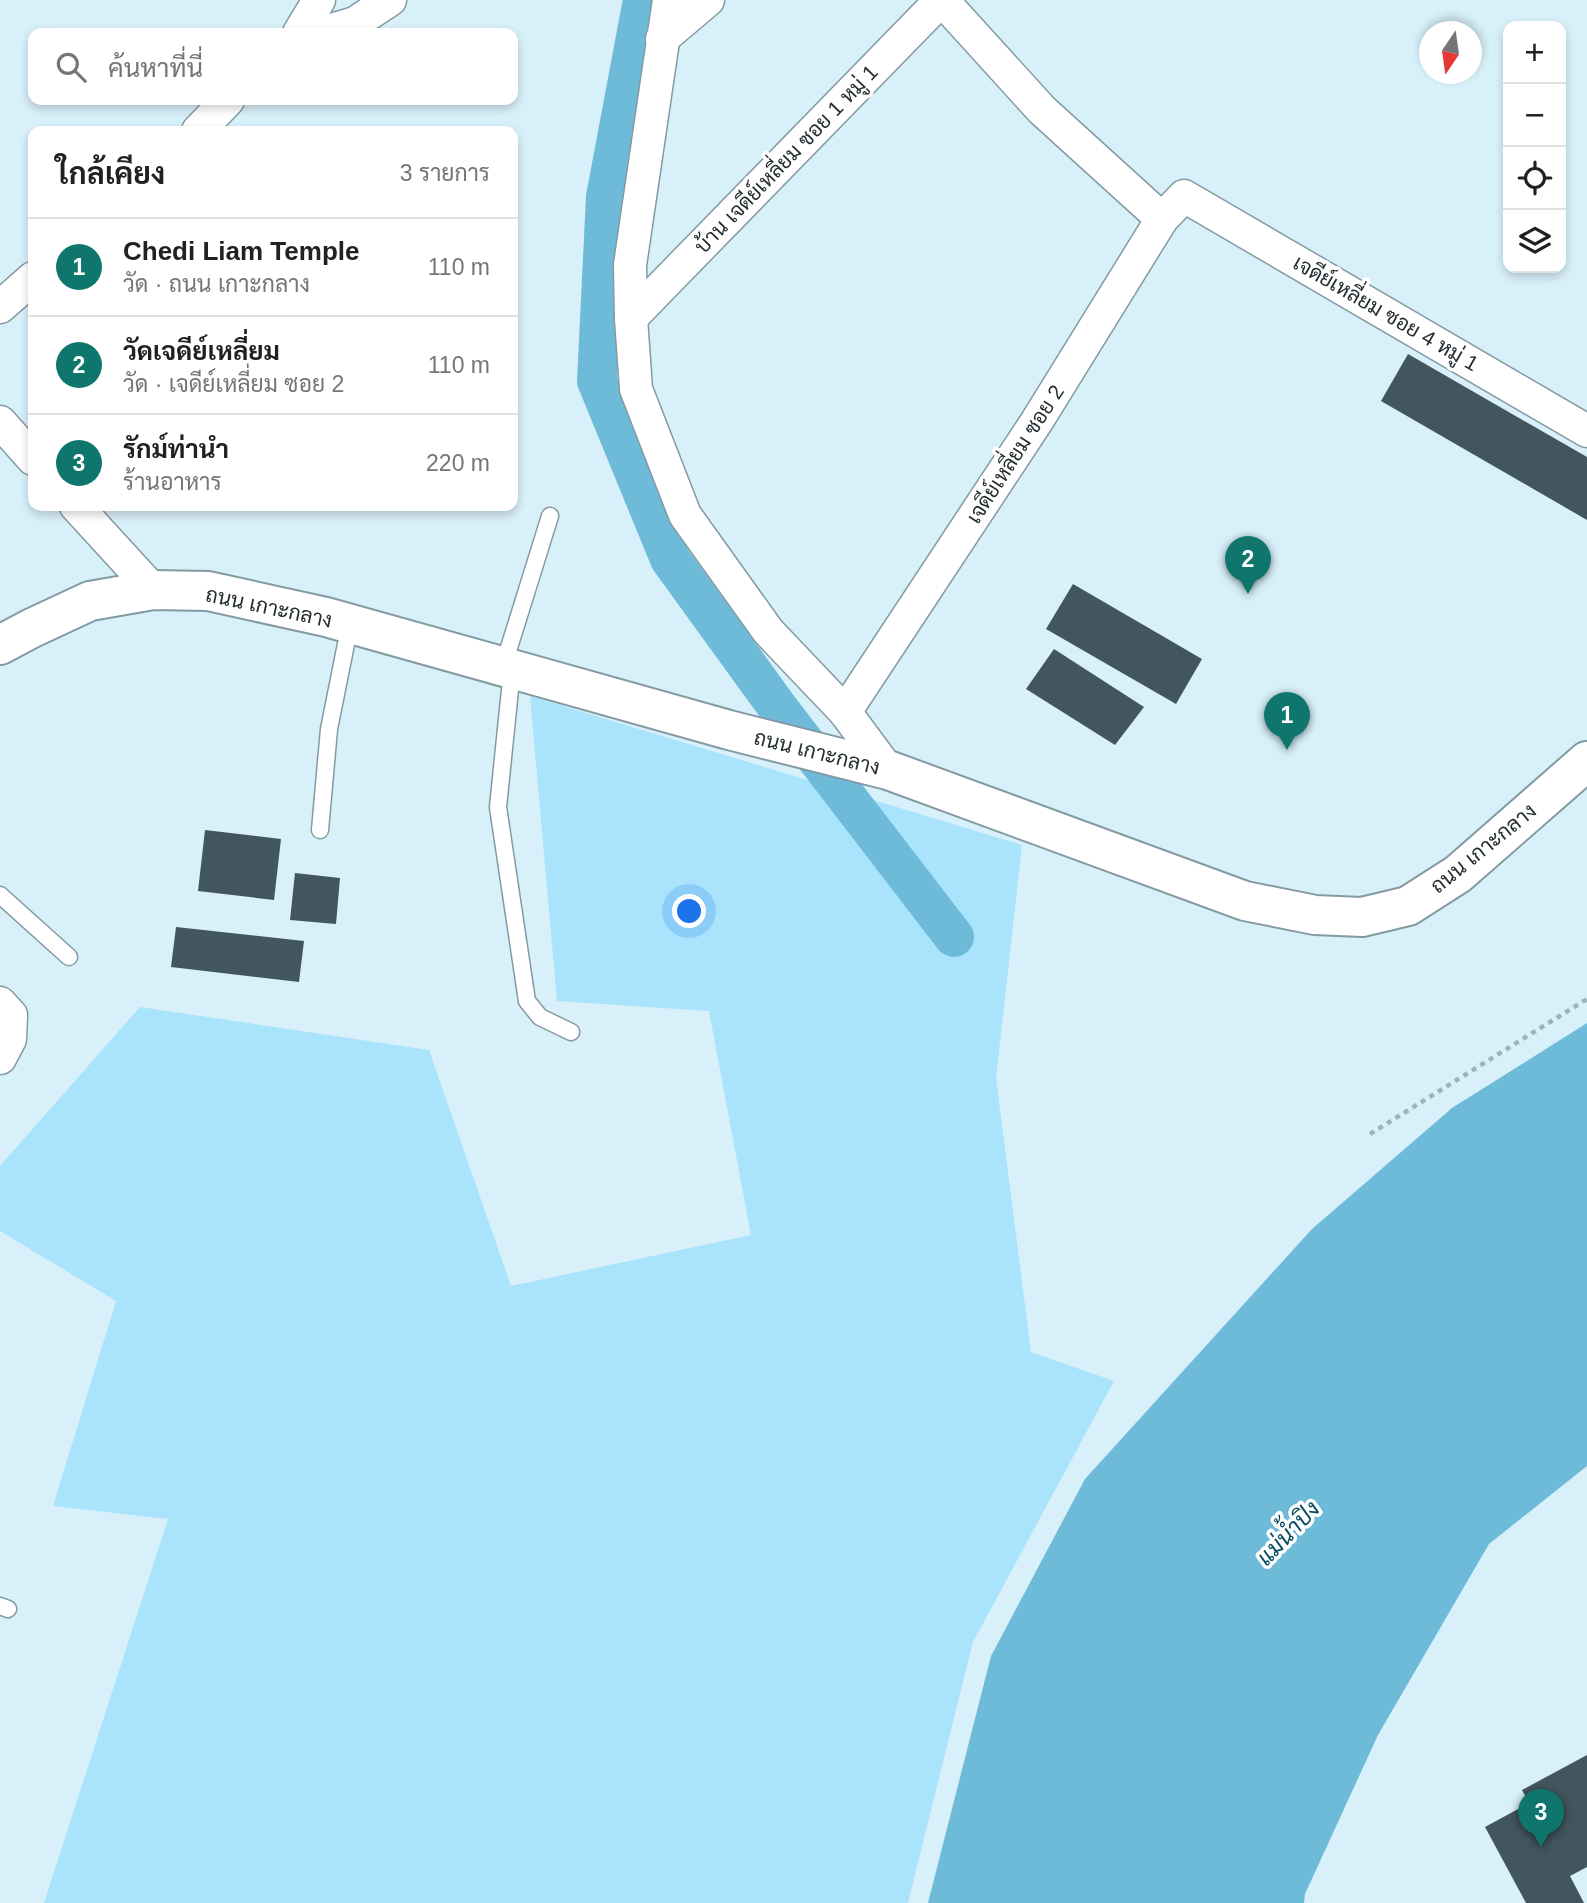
<!DOCTYPE html>
<html lang="th">
<meta charset="utf-8">
<style>
body{margin:0;font-family:Helvetica,Sarabun,sans-serif;background:#f6f6f6;color:#202124}
.controls{position:absolute;right:21px;top:21px;display:grid;overflow:hidden;border-radius:14px;box-shadow:0 4px 10px #0003}
.controls button{width:63px;height:63px;display:grid;place-items:center;padding:0;border:0;border-bottom:2px solid #e0e0e0;background:#fff;color:#202124;font:35px sans-serif}
.compass{position:absolute;left:1419px;top:21px;width:63px;height:63px;border-radius:50%;background:#fff;box-shadow:0 4px 10px #0003;rotate:193deg}
.you{position:absolute;left:690px;top:912px;width:24px;height:24px;margin:-18px;border:5px solid #fff;border-radius:50%;background:#1a73e8;box-shadow:0 0 0 10px #1a73e833}
.badge{display:grid;place-items:center;width:46px;height:46px;border-radius:50%;background:#0f766e;color:#fff;font-size:23px;font-weight:700}
.pin{position:absolute;translate:-50% -58px;filter:drop-shadow(0 2px 4px #0008)}
.pin::after{content:'';position:absolute;top:37px;width:24px;height:21px;background:inherit;clip-path:polygon(0 0,100% 0,50% 100%)}
.list{margin:0;padding:0;list-style:none}
h2{display:flex;justify-content:space-between;align-items:center;height:91px;margin:0;padding:0 28px;font-size:30px}
h2 small{font-size:23px;font-weight:400;color:#757577}
.list li{display:grid;grid-template-columns:46px 1fr auto;gap:21px;align-items:center;box-sizing:border-box;height:98px;padding:0 28px;border-top:2px solid #e0e0e0}
.list b{display:block;font-size:26px;white-space:nowrap}
.list p{margin:0;font-size:23px;white-space:nowrap;color:#757577}
.list em{font-size:23px;font-style:normal;color:#757577}
.icon{flex:none;width:38px;height:38px;fill:none;stroke:currentColor;stroke-width:2;stroke-linecap:round;stroke-linejoin:round}
.map{position:relative;flex:none;width:1587px;height:1903px;overflow:hidden}
.search{position:absolute;background:#fff;box-shadow:0 4px 10px #0003;left:28px;top:28px;width:490px;height:77px;display:flex;align-items:center;gap:18px;box-sizing:border-box;padding:0 24px;border-radius:14px;color:#757577;font-size:26px}
.panel{position:absolute;background:#fff;box-shadow:0 4px 10px #0003;left:28px;top:126px;width:490px;height:385px;border-radius:14px}
.map>svg:first-child{display:block}
.green{fill:#a9e4fc}
.water{fill:#6ebbd9}
.lines{fill:none;stroke-linecap:round;stroke-linejoin:round}
.canal{stroke:#6ebbd9;stroke-width:40}
.building{fill:#42565e}
.lane-casing{stroke:#849aa3;stroke-width:19}
.street-casing{stroke:#849aa3;stroke-width:35}
.secondary-casing{stroke:#849aa3;stroke-width:42}
.path{stroke:#9fb2ba;stroke-width:4.5;stroke-dasharray:5 5;stroke-linecap:butt}
.lane{stroke:#fff;stroke-width:16}
.street{stroke:#fff;stroke-width:32}
.secondary{stroke:#fff;stroke-width:38}
.labels{text-anchor:middle;dominant-baseline:central;stroke-width:7;stroke-linejoin:round;paint-order:stroke}
.street-label{font-size:21px;fill:#262e32;stroke:#fff}
.water-label{font-size:23px;font-style:italic;fill:#064b60;stroke:#fff}
</style>
<div class="map">
<svg width="1587" height="1903" viewBox="0 0 1587 1903">
<rect width="100%" height="100%" fill="#d8f0fa"/>
<polygon class="green" points="530,696 1022,845 996,1078 1031,1352 1114,1381 973,1642 908,1903 44,1903 168,1519 53,1506 116,1301 0,1231 0,1166 140,1007 429,1050 511,1286 751,1235 709,1011 557,1001"/>
<polygon class="water" points="1587,1023 1587,1466 1489,1544 1378,1735 1305,1894 1304,1903 928,1903 991,1656 1085,1479 1312,1229 1452,1108"/>
<g class="lines">
<polyline class="canal" points="643,0 606,197 597,381 670,559 778,708 954,937"/>
</g>
<g class="building">
<polygon points="1408,354 1587,457 1587,520 1381,401"/>
<polygon points="1073,584 1202,659 1176,704 1046,629"/>
<polygon points="1054,649 1144,707 1115,745 1026,689"/>
<polygon points="205,830 281,839 274,900 198,891"/>
<polygon points="295,873 340,878 336,924 290,920"/>
<polygon points="176,927 304,941 299,982 171,967"/>
<polygon points="1587,1755 1587,1867 1570,1876 1584,1903 1526,1903 1485,1827 1529,1803 1522,1790"/>
</g>
<g class="lines">
<g class="lane-casing">
<g id="lane">
<polyline points="503,667 550,516"/>
<polyline points="512,670 498,807 527,1001 540,1017 571,1032"/>
<polyline points="320,830 329,729 350,624"/>
<polyline points="0,895 69,957"/>
<polyline points="0,1606 8,1609"/>
</g>
</g>
<g class="street-casing">
<g id="street">
<polyline points="669,0 630,265 631,318 636,389 685,515 768,631 845,712 888,770"/>
<polyline points="942,0 1042,110 1162,219"/>
<polyline points="299,33 319,0"/>
<polyline points="321,33 355,23 390,0"/>
<polyline points="662,39 708,0"/>
<polyline points="198,131 228,100"/>
<polyline points="0,307 33,278"/>
<polyline points="631,318 941,0"/>
<polyline points="0,422 33,459"/>
<polyline points="76,506 153,590"/>
<polyline points="845,712 1037,421 1162,219 1184,196 1587,431"/>
<polyline points="0,1003 11,1015 10,1039 0,1058"/>
</g>
</g>
<g class="secondary-casing">
<polyline id="secondary" points="0,645 32,628 90,601 153,590 208,591 326,617 729,730 888,770 1245,901 1315,915 1362,917 1408,906 1458,874 1587,761"/>
</g>
<polyline class="path" points="1370,1134 1587,999"/>
<use href="#lane" class="lane"/>
<use href="#street" class="street"/>
<use href="#secondary" class="secondary"/>
</g>
<g class="labels">
<g class="street-label">
<text transform="translate(786 159) rotate(-46)">บ้าน เจดีย์เหลี่ยม ซอย 1 หมู่ 1</text>
<text transform="translate(1386 313) rotate(30)">เจดีย์เหลี่ยม ซอย 4 หมู่ 1</text>
<text transform="translate(1015 454) rotate(-57)">เจดีย์เหลี่ยม ซอย 2</text>
<text transform="translate(269 607) rotate(12)">ถนน เกาะกลาง</text>
<text transform="translate(817 752) rotate(14)">ถนน เกาะกลาง</text>
<text transform="translate(1483 848) rotate(-39)">ถนน เกาะกลาง</text>
</g>
<g class="water-label">
<text transform="translate(1288 1533) rotate(-46)">แม่น้ำปิง</text>
</g>
</g>
</svg>
<div class="controls">
<button>+</button>
<button>−</button>
<button><svg class="icon" aria-label="locate" viewBox="0 0 24 24"><circle cx="12" cy="12" r="6"/><path d="M12 2v4M12 18v4M2 12h4M18 12h4"/></svg></button>
<button><svg class="icon" aria-label="layers" viewBox="0 0 24 24"><path d="M12 4l9 5-9 5-9-5zM3 14l9 5 9-5"/></svg></button>
</div>
<svg class="compass" viewBox="-18 -18 36 36"><path d="M0-13l5 13h-10z" fill="#e53935"/><path d="M0 13l5-13h-10z" fill="#757577"/></svg>
<div class="you"></div>
<div class="pin badge" style="left:1287px;top:750px">1</div>
<div class="pin badge" style="left:1248px;top:594px">2</div>
<div class="pin badge" style="left:1541px;top:1847px">3</div>
<div class="search"><svg class="icon" aria-label="search" viewBox="0 0 24 24"><circle cx="10" cy="10" r="6"/><path d="M15 15l6 6"/></svg>ค้นหาที่นี่</div>
<section class="panel">
<h2>ใกล้เคียง<small>3 รายการ</small></h2>
<ul class="list">
<li><span class="badge">1</span><div><b>Chedi Liam Temple</b><p>วัด · ถนน เกาะกลาง</p></div><em>110 m</em></li>
<li><span class="badge">2</span><div><b>วัดเจดีย์เหลี่ยม</b><p>วัด · เจดีย์เหลี่ยม ซอย 2</p></div><em>110 m</em></li>
<li><span class="badge">3</span><div><b>รักม์ท่านำ</b><p>ร้านอาหาร</p></div><em>220 m</em></li>
</ul>
</section>
</div>
